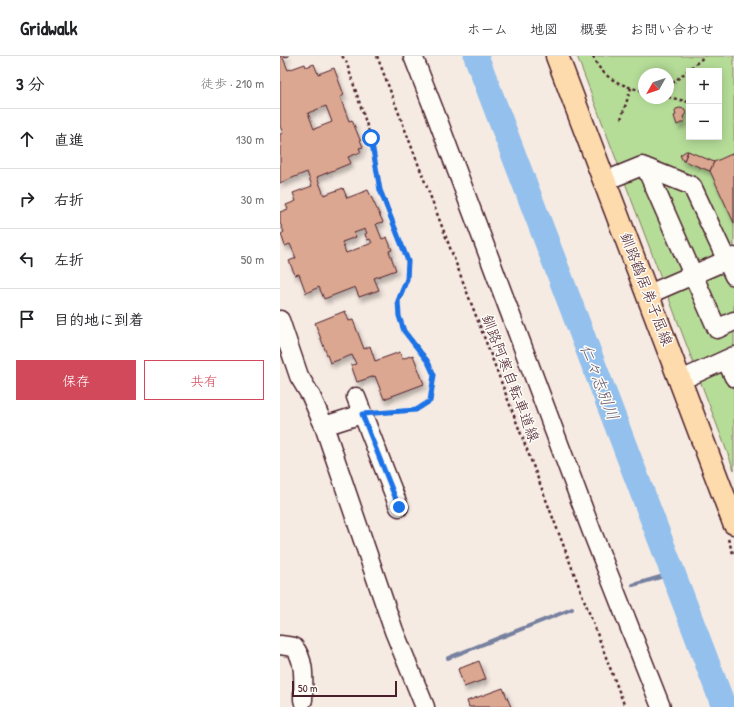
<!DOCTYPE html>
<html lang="ja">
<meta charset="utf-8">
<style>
body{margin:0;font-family:"Patrick Hand","Klee One",sans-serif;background:#f2f2f2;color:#202124}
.controls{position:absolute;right:12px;top:12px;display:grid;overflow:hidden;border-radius:0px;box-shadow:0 2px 10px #0003}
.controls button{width:36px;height:36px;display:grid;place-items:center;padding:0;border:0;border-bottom:1px solid #e0e0e0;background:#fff;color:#202124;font:20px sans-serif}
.compass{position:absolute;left:358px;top:12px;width:36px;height:36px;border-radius:50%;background:#fff;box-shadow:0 2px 10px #0003;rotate:230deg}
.scale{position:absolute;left:12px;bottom:10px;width:105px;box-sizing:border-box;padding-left:4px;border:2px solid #4a1f2b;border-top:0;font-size:11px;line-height:14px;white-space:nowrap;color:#4a1f2b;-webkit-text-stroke:3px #fdfcf7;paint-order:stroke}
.stop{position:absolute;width:12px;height:12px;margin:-9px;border:3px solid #1a73e8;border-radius:50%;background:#fff}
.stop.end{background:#1a73e8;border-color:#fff;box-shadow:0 1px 4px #0008}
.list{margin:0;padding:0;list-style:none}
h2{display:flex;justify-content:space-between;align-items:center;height:52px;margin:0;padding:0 16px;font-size:17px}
h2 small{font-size:13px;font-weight:400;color:#757577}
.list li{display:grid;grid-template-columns:26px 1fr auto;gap:12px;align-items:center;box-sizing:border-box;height:60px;padding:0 16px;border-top:1px solid #e0e0e0}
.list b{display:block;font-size:15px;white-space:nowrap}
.list em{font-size:13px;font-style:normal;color:#757577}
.actions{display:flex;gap:8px;padding:12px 16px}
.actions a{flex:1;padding:9px 0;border:1px solid #d1495b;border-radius:0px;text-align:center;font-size:14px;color:#d1495b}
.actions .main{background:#d1495b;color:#fff}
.icon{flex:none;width:22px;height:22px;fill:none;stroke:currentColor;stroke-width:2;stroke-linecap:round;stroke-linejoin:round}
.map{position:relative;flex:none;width:454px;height:651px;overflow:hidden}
header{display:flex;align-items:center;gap:24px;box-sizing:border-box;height:56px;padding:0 20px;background:#fff;border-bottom:1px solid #e0e0e0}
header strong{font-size:19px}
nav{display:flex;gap:22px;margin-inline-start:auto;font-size:14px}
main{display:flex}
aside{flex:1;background:#fff}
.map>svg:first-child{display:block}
.green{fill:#b6dd98;stroke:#807e62;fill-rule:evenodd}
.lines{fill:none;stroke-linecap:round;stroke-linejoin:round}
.stream{stroke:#76809f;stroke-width:4}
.river{stroke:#93c0ed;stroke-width:25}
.building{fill:#dca791;stroke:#4a1f2b;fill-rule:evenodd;filter:url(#shadow)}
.minor-casing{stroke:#4a1f2b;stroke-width:21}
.major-casing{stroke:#4a1f2b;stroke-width:25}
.path{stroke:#4a1f2b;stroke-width:2.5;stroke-dasharray:3 3;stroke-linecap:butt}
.minor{stroke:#fdfcf7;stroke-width:18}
.major{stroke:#fedbac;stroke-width:22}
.route{stroke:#1a73e8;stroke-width:5}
.labels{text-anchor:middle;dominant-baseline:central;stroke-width:3;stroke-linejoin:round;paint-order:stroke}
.street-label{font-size:15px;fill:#4a1f2b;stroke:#fdfcf7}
.water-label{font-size:16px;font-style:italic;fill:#64576f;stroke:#fdfcf7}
</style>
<header>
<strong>Gridwalk</strong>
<nav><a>ホーム</a><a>地図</a><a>概要</a><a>お問い合わせ</a></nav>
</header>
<main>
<aside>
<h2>3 分<small>徒歩 · 210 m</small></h2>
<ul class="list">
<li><svg class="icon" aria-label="ahead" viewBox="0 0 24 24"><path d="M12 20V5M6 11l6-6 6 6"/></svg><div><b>直進</b></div><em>130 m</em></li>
<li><svg class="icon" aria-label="right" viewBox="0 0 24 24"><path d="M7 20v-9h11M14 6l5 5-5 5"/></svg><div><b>右折</b></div><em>30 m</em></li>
<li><svg class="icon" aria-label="left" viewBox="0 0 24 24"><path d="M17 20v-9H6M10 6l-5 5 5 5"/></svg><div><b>左折</b></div><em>50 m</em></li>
<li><svg class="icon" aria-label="arrive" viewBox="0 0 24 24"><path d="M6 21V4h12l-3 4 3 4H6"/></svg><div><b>目的地に到着</b></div></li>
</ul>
<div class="actions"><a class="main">保存</a><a>共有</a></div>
</aside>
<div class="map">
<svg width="454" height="651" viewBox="0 0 454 651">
<defs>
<filter id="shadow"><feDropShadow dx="2.5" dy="4.5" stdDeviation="2" flood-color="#0004"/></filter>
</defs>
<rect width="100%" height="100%" fill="#f6ebe3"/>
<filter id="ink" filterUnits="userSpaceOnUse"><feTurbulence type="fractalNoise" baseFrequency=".025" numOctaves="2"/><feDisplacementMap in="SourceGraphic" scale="8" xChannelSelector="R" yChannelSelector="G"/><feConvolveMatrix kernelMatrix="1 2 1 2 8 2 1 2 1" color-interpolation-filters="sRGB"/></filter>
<g filter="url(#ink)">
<path class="green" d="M297,0h157v414zM409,15h30v66h-30zM364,18h24v24h-24z"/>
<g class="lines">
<g class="stream">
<polyline points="353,529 394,517"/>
<polyline points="168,602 292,553"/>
</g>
<polyline class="river" points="196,0 444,651"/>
</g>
<g class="building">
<path d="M0,0h9l-6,2 5,12 17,-6 1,3 8,-3 4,10 16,-6 10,27 -4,2 9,24 3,-1 11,27 -4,1 2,4 -13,5 3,6 -34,14 7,18 19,-7 4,10 21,-8 15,32 -7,2 6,15 5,-2 5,13 -3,1 7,19 -22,8 5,12 -20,7 -4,-10 -31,12 -5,-12 -13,6 -7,-19 -4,1 -6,-14 7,-3 -6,-14 -5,2 -4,-12 3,-2 -4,-9v-11l8,-3 -2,-4 10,-4 -3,-8 19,-7 -5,-14 -27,11v-49l3,-1 -3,-7zM46,50l6,16 -18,7 -6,-16zM85,173l2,4 -2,1 2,6 3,-1 2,4 -26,10 -4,-11 14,-5 -2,-4z"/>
<polygon points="400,52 404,53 406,57 403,61 405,65 397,69 394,60 396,59 395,56 396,53"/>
<polygon points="406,95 408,95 404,105 403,105 400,99"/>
<polygon points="408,95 434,106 430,115 404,105"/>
<polygon points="454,97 454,167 430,115 434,106"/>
<polygon points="65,255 69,265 73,264 84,293 90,290 95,305 120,296 122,303 133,299 144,328 104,343 95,320 77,326 71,309 76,308 72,299 50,307 35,267"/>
<polygon points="199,605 206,623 184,631 178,613"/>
<polygon points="223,632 231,651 189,651 187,645"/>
</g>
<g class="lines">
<g class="minor-casing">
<g id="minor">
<polyline points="133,0 156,59 312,476 381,651"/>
<polyline points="366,112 437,273 454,265"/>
<polyline points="325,125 362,110 412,130 454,220"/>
<polyline points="369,238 454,201"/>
<polyline points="0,264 19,320 31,340 44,370 114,575 145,651"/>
<polyline points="446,304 454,321"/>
<polyline points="401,324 454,300"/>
<polyline points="76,341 119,451"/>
<polyline points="44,370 82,358"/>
<path d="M0,589l14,2c12,14 9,35 9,53"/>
</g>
</g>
<g class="major-casing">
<polyline id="major" points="277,0 454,467"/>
</g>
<g class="path">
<polyline points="62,0 66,5 91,82 100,134 128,205 127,223 118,245 119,260 124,275 148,305 154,319 150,345 136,354 98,357"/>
<polyline points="97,0 345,651"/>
<path d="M313,0c9,23 29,30 51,35"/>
<polyline points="388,31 425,0"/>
<polyline points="388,41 409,46"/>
<polyline points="341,63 351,32"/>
<polyline points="448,483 454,500"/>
</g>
<use href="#minor" class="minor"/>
<use href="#major" class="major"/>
</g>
</g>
<g class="lines" filter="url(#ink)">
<polyline class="route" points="91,82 100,134 128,205 127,223 118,245 119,260 124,275 148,306 154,319 150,345 136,354 82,358 119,451"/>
</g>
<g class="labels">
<g class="street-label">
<text transform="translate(367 233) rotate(69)">釧路鶴居弟子屈線</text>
<text transform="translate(231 322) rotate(69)">釧路阿寒自転車道線</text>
</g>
<g class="water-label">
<text transform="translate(320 326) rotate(69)">仁々志別川</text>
</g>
</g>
</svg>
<div class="controls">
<button>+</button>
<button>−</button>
</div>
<svg class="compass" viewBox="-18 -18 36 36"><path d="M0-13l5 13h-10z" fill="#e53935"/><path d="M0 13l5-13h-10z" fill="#757577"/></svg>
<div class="scale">50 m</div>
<div class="stop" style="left:91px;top:82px"></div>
<div class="stop end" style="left:119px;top:451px"></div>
</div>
</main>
